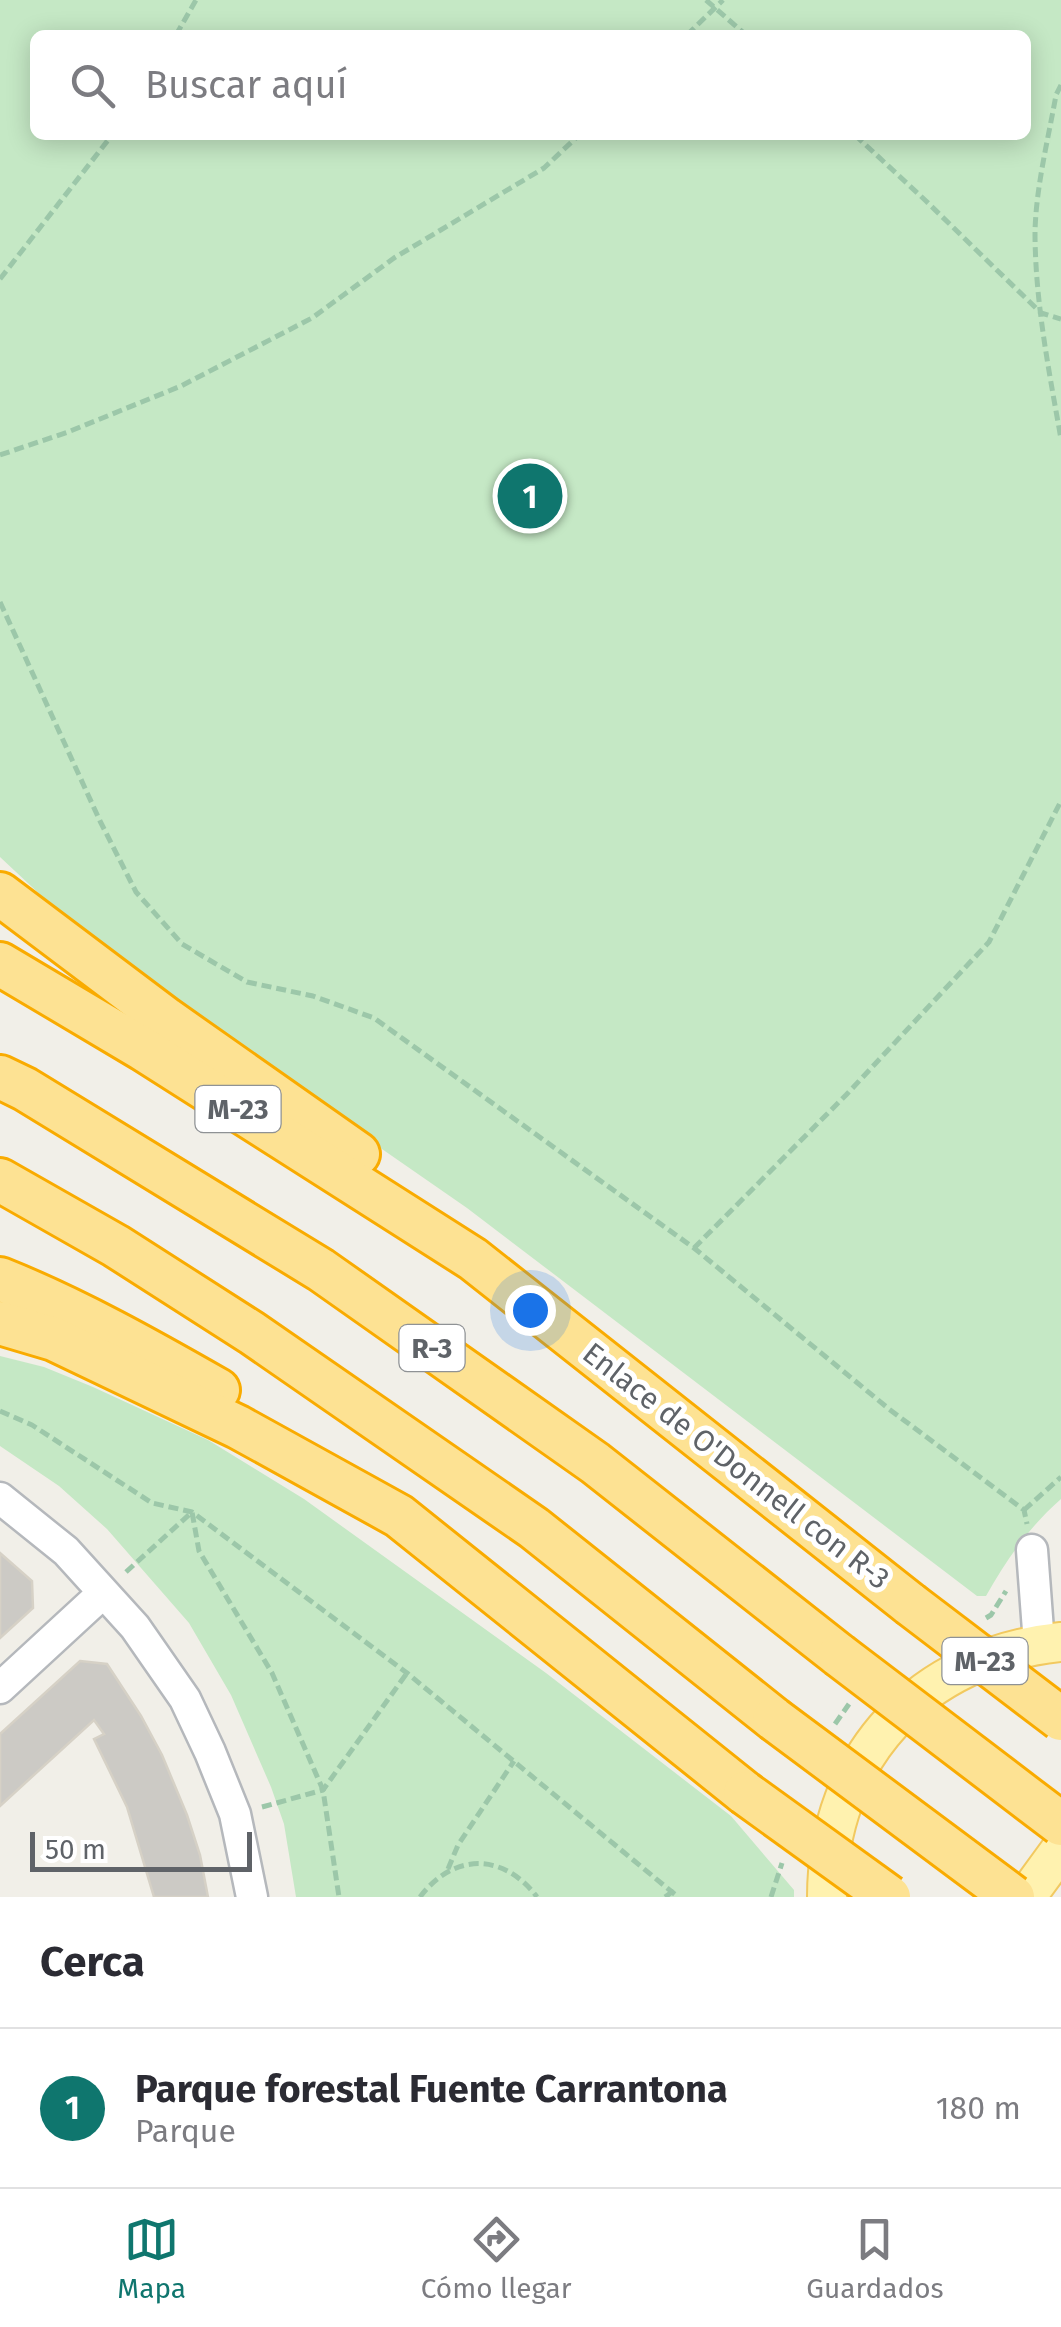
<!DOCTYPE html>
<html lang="es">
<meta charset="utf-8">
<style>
body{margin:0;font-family:"Fira Sans",sans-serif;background:#f2f2f3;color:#2b2b33}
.scale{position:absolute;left:30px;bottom:25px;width:222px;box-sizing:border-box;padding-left:10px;border:5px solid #5f6368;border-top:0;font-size:28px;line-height:35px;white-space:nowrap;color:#5f6368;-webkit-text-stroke:8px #fff;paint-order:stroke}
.you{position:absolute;left:530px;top:1310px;width:35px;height:35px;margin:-25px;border:8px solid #fff;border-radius:50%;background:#1a73e8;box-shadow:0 0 0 15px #1a73e833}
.badge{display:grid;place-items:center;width:65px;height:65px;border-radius:50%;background:#0f766e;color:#fff;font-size:32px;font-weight:700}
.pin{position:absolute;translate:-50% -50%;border:5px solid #fff;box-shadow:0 2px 10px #0006}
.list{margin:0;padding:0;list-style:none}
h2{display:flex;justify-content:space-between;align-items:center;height:130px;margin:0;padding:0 40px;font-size:42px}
h2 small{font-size:32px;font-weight:400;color:#7c7c81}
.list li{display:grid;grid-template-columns:65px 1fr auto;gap:30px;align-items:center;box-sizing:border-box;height:160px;padding:0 40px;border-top:2px solid #e1e1e2}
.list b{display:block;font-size:38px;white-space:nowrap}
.list p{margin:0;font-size:32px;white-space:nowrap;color:#7c7c81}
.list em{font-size:32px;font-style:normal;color:#7c7c81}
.icon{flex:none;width:55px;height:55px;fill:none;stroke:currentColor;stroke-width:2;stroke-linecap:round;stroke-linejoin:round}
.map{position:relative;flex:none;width:1061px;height:1897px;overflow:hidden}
.search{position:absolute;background:#fff;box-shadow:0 5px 25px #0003;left:30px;right:30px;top:30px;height:110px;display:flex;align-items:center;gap:25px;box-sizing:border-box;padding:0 35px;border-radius:15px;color:#7c7c81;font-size:38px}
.sheet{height:290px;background:#fff}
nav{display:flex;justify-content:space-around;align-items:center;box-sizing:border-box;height:140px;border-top:2px solid #e1e1e2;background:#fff;font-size:28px;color:#7c7c81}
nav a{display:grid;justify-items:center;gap:5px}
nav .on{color:#0f766e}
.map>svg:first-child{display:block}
.green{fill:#c5e8c5;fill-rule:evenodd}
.building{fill:#cccac5;stroke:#d6d1c6;stroke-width:2.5}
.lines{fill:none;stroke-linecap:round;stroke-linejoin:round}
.minor-casing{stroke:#b5b8bc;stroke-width:35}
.major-casing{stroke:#f2c960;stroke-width:42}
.highway-casing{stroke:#f9ab00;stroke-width:48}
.path{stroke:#9cc7a9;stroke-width:5;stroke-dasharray:10 5;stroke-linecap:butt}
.minor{stroke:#fff;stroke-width:30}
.major{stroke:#fff2af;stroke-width:38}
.highway{stroke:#fde293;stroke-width:42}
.highway-bridge-casing{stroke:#f9ab00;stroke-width:48;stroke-linecap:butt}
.highway-bridge{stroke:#fde293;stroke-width:42}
.labels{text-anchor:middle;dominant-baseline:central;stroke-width:10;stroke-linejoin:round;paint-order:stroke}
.shield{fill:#fff;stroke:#8f9295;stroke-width:2.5}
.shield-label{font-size:28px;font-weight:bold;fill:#5f6368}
.street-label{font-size:30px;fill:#5f6368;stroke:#fff}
</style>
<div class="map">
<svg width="1061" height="1897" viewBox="0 0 1061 1897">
<rect width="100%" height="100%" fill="#f1efe8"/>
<g class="green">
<path d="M0,0h1061v1499c-31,27 -55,61 -75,97h-9l-510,-388 -356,-247 -111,-104zM35,35h991v100h-991z"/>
<polygon points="0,1356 44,1367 93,1387 208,1440 304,1499 546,1673 731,1816 794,1890 794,1897 296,1897 284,1824 271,1787 231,1695 189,1623 107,1529 59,1486 0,1446"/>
</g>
<g class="building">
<polygon points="0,1553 32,1581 33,1608 0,1638"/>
<polygon points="80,1661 107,1664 141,1716 162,1755 187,1815 200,1855 208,1897 154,1897 127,1807 94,1739 104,1734 94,1720 0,1806 0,1734"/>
</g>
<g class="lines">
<g class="minor-casing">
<g id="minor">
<polyline points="0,1498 66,1551 135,1627 185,1699 210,1752 235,1814 252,1897"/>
<polyline points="1032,1550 1039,1644"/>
<polyline points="0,1688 103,1593"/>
</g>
</g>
<g class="major-casing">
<g id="major">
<path d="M827,1897c0,-141 95,-241 234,-255"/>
<polyline points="1026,1897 1061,1849"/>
</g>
</g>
<g class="highway-casing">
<g id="highway">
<polyline points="0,894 166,1019 358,1154"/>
<polyline points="0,964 143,1049 473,1259 910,1604"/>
<polyline points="0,1077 25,1089 321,1270 595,1463 839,1655"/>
<polyline points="0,1180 116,1246 252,1333 534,1528 774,1719"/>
<path d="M0,1279c75,30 148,71 218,111"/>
<polyline points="0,1323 54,1339 238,1427 399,1516 745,1793"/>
</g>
</g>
<g class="path">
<polyline points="706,0 746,35"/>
<polyline points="176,35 196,0"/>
<polyline points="687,35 723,0"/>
<path d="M1061,85l-5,10c-8,45 -20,92 -21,137 0,69 14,139 26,207"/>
<polyline points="855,135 926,201 1041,313 1061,319"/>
<polyline points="0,279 112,135"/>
<polyline points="0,455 68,432 181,386 312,318 394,258 544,168 579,135"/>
<polyline points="0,602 100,821 136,892 182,944 247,982 313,996 374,1018 694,1248 889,1409 1024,1510 1027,1524"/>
<polyline points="694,1248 846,1095 989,942 1061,801"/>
<polyline points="0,1411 32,1425 152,1503 192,1512 407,1673 678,1897"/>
<polyline points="1024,1510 1061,1477"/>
<polyline points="126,1572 192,1512 199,1551 272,1673 323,1790 339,1897"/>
<polyline points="986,1618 991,1615 1006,1591"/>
<polyline points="835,1724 849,1704"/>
<polyline points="262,1807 323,1790 407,1673"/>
<polyline points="448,1869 458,1845 514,1761"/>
<path d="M420,1897c33,-44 83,-45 117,0"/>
<polyline points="665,1897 672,1892 668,1897"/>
<polyline points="771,1897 782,1863"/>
</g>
<use href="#minor" class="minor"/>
<use href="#major" class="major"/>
<use href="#highway" class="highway"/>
<g class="highway-bridge-casing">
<g id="highway-bridge">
<polyline points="910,1604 1061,1719"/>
<polyline points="839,1655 1061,1824"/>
<polyline points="774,1719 1013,1897"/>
<polyline points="745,1793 889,1897"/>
</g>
</g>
<use href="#highway-bridge" class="highway-bridge"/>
</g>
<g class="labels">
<g class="shield">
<rect x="195.5" y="1086" width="85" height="46" rx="8"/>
<rect x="399.5" y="1325" width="65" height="46" rx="8"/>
<rect x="942.5" y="1638" width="85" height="46" rx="8"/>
</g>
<g class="shield-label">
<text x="238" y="1109">M-23</text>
<text x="432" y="1348">R-3</text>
<text x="985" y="1661">M-23</text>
</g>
<g class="street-label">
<text transform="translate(736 1466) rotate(38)">Enlace de O'Donnell con R-3</text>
</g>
</g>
</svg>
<div class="scale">50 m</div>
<div class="you"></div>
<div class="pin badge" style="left:530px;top:496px">1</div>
<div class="search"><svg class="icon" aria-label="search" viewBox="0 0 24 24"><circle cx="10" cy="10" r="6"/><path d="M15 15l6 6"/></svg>Buscar aquí</div>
</div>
<section class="sheet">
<h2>Cerca<small></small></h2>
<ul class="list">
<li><span class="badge">1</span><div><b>Parque forestal Fuente Carrantona</b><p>Parque</p></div><em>180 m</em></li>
</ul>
</section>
<nav>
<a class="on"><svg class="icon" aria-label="map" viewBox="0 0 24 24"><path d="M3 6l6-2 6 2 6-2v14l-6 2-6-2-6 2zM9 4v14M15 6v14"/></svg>Mapa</a>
<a><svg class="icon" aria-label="directions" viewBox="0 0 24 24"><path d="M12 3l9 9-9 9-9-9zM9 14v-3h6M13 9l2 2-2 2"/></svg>Cómo llegar</a>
<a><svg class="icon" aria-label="saved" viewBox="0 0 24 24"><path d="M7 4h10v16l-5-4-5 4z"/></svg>Guardados</a>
</nav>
